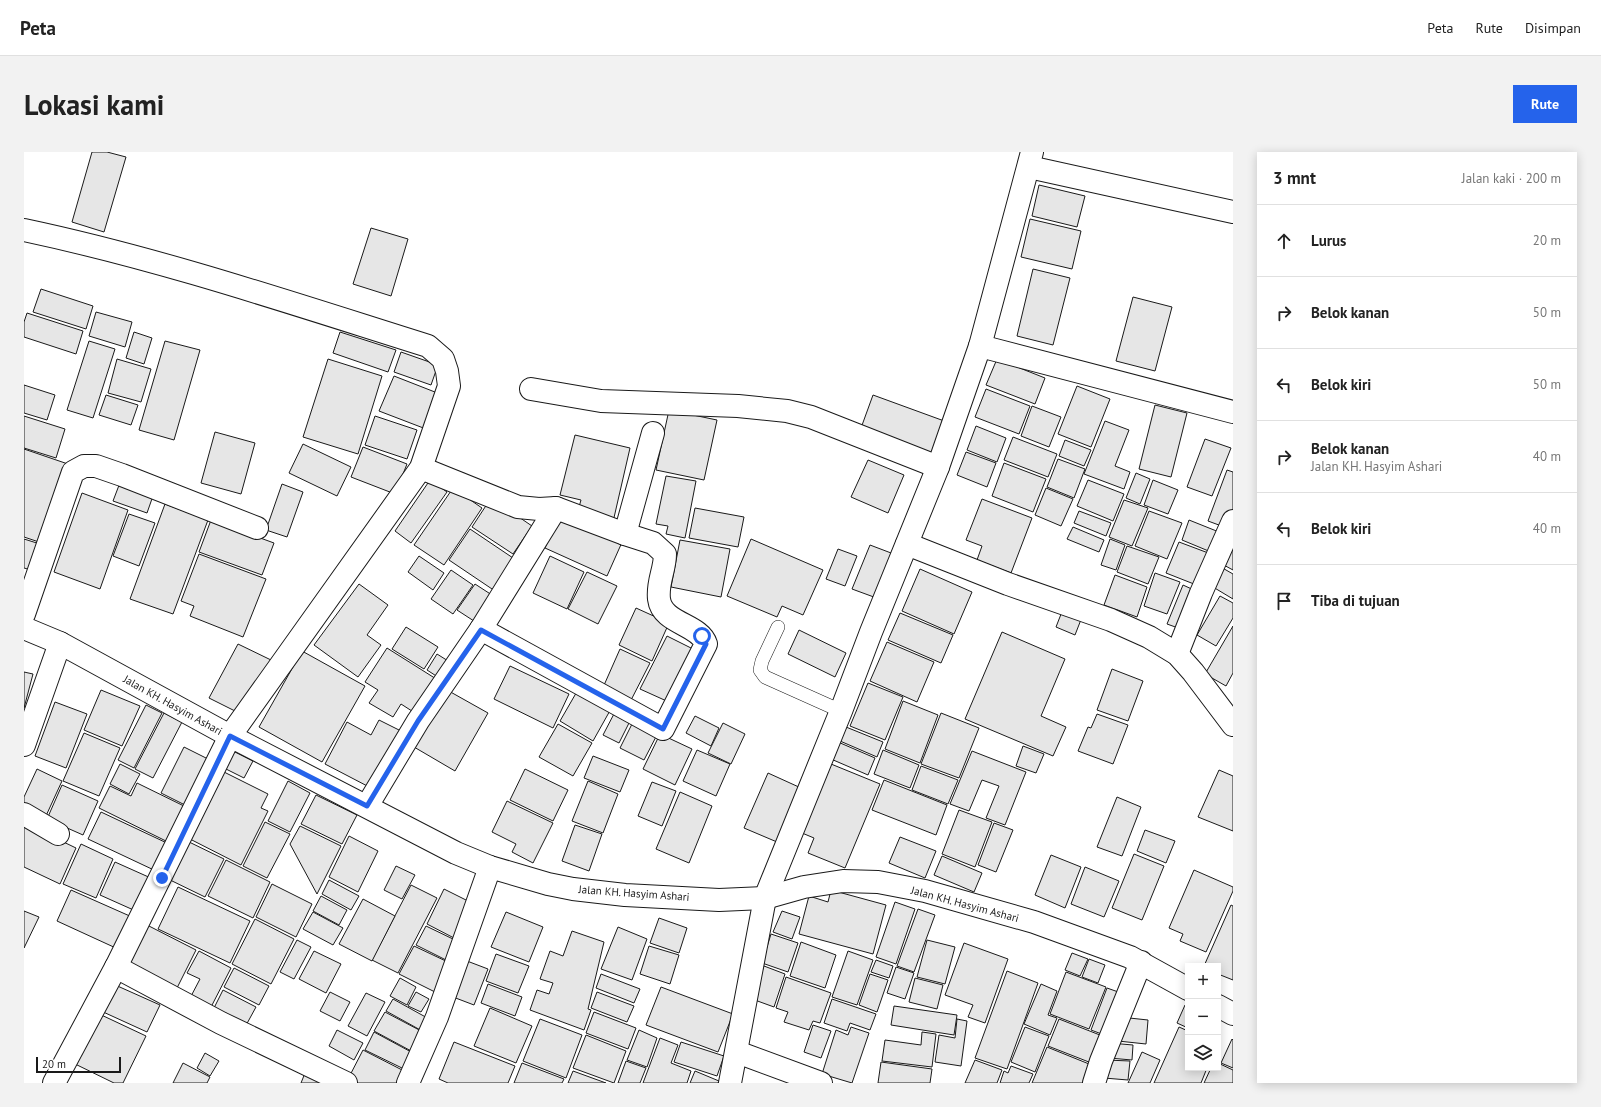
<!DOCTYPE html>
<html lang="id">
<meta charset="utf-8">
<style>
body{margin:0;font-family:"PT Sans",sans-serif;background:#f2f2f2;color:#222}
.controls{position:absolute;right:12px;bottom:12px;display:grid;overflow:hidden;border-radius:0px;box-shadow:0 2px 10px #0003}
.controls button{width:36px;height:36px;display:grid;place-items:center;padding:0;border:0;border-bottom:1px solid #e0e0e0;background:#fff;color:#222;font:20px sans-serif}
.scale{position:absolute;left:12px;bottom:10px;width:85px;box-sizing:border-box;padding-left:4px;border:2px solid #1a1a1a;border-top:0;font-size:11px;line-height:14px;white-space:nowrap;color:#1a1a1a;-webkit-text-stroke:3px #fff;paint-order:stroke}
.stop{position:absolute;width:12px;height:12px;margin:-9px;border:3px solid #2563eb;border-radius:50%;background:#fff}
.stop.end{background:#2563eb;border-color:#fff;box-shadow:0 1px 4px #0008}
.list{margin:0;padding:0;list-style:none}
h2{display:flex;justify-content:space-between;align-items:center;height:52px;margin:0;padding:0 16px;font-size:17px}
h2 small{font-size:13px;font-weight:400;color:#767676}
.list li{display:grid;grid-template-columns:26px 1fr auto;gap:12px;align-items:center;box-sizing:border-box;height:72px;padding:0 16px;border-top:1px solid #e0e0e0}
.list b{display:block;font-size:15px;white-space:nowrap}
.list p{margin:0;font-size:13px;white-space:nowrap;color:#767676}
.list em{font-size:13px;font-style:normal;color:#767676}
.icon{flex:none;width:22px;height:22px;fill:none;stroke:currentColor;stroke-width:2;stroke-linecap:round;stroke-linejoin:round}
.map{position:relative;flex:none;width:1209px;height:931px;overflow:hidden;border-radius:0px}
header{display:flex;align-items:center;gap:24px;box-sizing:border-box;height:56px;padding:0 20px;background:#fff;border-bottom:1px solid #e0e0e0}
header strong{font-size:19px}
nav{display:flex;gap:22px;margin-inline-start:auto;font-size:14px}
.intro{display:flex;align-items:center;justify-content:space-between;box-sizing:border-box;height:96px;padding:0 24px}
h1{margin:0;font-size:28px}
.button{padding:10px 18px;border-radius:0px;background:#2563eb;color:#fff;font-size:14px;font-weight:700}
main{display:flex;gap:24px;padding:0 24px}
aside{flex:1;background:#fff;border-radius:0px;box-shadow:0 2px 10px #0003}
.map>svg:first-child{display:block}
.building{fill:#e6e6e6;stroke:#1a1a1a}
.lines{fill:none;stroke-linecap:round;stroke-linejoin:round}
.lane-casing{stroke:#1a1a1a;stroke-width:14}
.street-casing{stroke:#1a1a1a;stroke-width:24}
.secondary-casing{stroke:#1a1a1a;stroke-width:24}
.lane{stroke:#fff;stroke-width:13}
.street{stroke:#fff;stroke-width:22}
.secondary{stroke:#fff;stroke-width:22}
.route{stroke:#2563eb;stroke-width:5}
.labels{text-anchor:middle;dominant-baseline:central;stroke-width:3;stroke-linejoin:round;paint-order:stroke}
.street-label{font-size:11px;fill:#1a1a1a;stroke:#fff}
</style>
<header>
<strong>Peta</strong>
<nav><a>Peta</a><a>Rute</a><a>Disimpan</a></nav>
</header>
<div class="intro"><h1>Lokasi kami</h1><a class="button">Rute</a></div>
<main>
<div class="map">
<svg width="1209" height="931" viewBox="0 0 1209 931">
<rect width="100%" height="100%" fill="#fff"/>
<g class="building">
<polygon points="68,0 83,0 102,5 80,80 48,70"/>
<polygon points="1015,33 1061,44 1053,75 1008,64"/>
<polygon points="1006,67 1057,79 1048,117 997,105"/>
<polygon points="347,76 384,87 367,144 329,132"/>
<polygon points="1009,117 1046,126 1029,193 993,184"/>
<polygon points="17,137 69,154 62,177 9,160"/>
<polygon points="1109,145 1148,155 1131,219 1092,209"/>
<polygon points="72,160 108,170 101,195 65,184"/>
<polygon points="3,161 59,179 52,202 0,185 0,170"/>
<polygon points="110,180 128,186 120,212 102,206"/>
<polygon points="316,180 372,198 364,220 309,201"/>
<polygon points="65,189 91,197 69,266 43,258"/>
<polygon points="141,189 176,198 150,288 115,278"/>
<polygon points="377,200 414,213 407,233 370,220"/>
<polygon points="93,207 127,217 117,250 84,241"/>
<polygon points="304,207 358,224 334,302 279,285"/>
<polygon points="973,207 1021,226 1011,252 962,233"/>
<polygon points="370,224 416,242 402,277 355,259"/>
<polygon points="0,233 31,243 23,268 0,261"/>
<polygon points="1053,234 1086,247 1067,295 1034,282"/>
<polygon points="962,237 1006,254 995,282 951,265"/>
<polygon points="82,243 114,253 107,273 75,263"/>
<polygon points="849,243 923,270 911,303 837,276"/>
<polygon points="1131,253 1163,261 1147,325 1115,317"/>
<polygon points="1008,254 1037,265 1025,295 997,284"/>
<polygon points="645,258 693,268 680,328 632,318"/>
<polygon points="0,264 41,277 32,306 0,296"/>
<polygon points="351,264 393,278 383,307 341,293"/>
<polygon points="1081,269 1105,278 1091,314 1106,320 1100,337 1060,322"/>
<polygon points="952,274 982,286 973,310 943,298"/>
<polygon points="191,280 231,291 217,342 177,331"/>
<polygon points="551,283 606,296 589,370 553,362 557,348 536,343"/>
<polygon points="989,285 1033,302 1024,325 980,308"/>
<polygon points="1181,287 1207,296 1188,344 1163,335"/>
<polygon points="1041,288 1067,298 1060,314 1035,304"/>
<polygon points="279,292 327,315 313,344 265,321"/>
<polygon points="339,295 383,312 371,342 327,325"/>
<polygon points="0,297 44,312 18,391 0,385"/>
<polygon points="942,300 972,311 963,335 933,323"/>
<polygon points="1034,307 1061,317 1050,346 1023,335"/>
<polygon points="844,308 880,323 864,361 827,345"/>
<polygon points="980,311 1022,327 1009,360 968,344"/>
<polygon points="1203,318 1209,320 1209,361 1203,376 1184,369"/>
<polygon points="1112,321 1126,327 1116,352 1102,346"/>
<polygon points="642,324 672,329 661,386 642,382 644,374 632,372"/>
<polygon points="97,328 130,341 123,361 89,349"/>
<polygon points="406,328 423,340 387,391 371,379"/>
<polygon points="1064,328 1100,342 1089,369 1053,354"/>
<polygon points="1129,328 1154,338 1144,362 1120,353"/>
<polygon points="258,332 279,340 263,385 242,378"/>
<polygon points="429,336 458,356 420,413 390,393"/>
<polygon points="1022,336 1049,347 1037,374 1011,363"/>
<polygon points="58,341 104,358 76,437 30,420"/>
<polygon points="467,346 508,374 489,402 448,375"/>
<polygon points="958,347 1008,366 987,421 953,408 958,394 942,388"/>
<polygon points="1100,348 1124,356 1108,394 1085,385"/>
<polygon points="141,352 184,368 149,462 106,447"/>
<polygon points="671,356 720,365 714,395 665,386"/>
<polygon points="1055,359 1087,371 1082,384 1050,371"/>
<polygon points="1125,359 1158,371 1143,407 1111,394"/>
<polygon points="537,360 599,388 583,424 521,396"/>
<polygon points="105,362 131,371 115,414 89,404"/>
<polygon points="187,368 250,391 238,423 175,400"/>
<polygon points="1165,368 1195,380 1187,400 1158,388"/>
<polygon points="1049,375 1080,388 1075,400 1043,387"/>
<polygon points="446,377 492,408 471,439 425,408"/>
<polygon points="0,387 16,392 7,418 0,416"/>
<polygon points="727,387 799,418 779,463 758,454 753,465 703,444"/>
<polygon points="1086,387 1101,393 1092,418 1077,413"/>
<polygon points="656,388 706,397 697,445 647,435"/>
<polygon points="1155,390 1187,402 1175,434 1142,421"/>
<polygon points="1209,390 1209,418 1196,411"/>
<polygon points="846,393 875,404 858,448 828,437"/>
<polygon points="1103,394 1135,405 1124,432 1093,420"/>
<polygon points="814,397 833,404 821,434 802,427"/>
<polygon points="175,402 242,427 219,485 166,464 170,454 157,449"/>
<polygon points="395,404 420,421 409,438 384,420"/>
<polygon points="526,404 560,420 543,457 509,441"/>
<polygon points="1195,414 1209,422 1209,447 1184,432"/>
<polygon points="896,417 948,440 930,482 878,459"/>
<polygon points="427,418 449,433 429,462 407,447"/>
<polygon points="563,420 593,434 574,472 544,457"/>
<polygon points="1131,421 1156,430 1143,462 1120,454"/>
<polygon points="1091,423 1123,435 1113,465 1080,453"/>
<polygon points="335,432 364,453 343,483 357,493 334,525 290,493"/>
<polygon points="451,432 471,445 453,471 433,458"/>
<polygon points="1159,433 1172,439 1157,477 1143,472"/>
<polygon points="1196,444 1209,451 1209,466 1192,494 1173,483"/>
<polygon points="612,456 645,471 628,509 595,493"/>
<polygon points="1039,457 1058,465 1051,483 1032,475"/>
<polygon points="876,461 929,483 917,511 864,488"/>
<polygon points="1209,474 1209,521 1202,534 1181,522"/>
<polygon points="382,475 414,495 400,517 368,497"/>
<polygon points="775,478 822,501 811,525 764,502"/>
<polygon points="978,480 1041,507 1017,564 1042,575 1029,604 941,567"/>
<polygon points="643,484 673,499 647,551 616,537"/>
<polygon points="863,490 910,510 893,550 846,529"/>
<polygon points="214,492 247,508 219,563 185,546"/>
<polygon points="363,496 417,530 391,561 377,552 369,565 345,551 354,538 341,530"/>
<polygon points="596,497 626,511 604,554 577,540"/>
<polygon points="278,499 341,534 298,610 235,575"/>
<polygon points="413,502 429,512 420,529 403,518"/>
<polygon points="486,514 545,542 529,576 470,547"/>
<polygon points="1088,517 1119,529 1104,569 1073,558"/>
<polygon points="0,520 9,522 0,556"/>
<polygon points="844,531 879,545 861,588 826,574"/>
<polygon points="555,536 588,555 569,589 536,569"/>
<polygon points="77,538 116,554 98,594 60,578"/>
<polygon points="423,538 464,561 431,619 390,595"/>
<polygon points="879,549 914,563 896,611 861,597"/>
<polygon points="31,550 63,562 42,616 11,604"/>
<polygon points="122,553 138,561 110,616 94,608"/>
<polygon points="592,558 608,565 595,591 579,583"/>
<polygon points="140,561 158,570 129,626 111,617"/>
<polygon points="917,561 955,576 935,626 897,612"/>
<polygon points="1073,562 1104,573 1089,612 1054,599 1064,575 1067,576"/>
<polygon points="671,564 695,576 687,594 662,581"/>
<polygon points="355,568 379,580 349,637 301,612 323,570 347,583"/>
<polygon points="610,568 635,579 620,608 596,596"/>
<polygon points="699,571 721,582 707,612 684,601"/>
<polygon points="534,572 568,591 549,624 515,605"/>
<polygon points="822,575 859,590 853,605 816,589"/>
<polygon points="60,581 96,596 75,644 39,629"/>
<polygon points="636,582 668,597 651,633 619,617"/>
<polygon points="814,590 851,606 844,623 807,607"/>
<polygon points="999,594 1020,602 1012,621 992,614"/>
<polygon points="160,595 188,609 165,655 137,641"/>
<polygon points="205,597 229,609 220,626 196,614"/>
<polygon points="673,598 706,612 692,644 659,629"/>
<polygon points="859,598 895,613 886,636 850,622"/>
<polygon points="948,599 1002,620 981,673 962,666 975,634 958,628 945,659 926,652"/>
<polygon points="569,604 605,618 596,640 560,626"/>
<polygon points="96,612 116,622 105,642 86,632"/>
<polygon points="807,612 856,632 821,716 784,701 790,686 778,681"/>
<polygon points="897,614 934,628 924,652 888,638"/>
<polygon points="13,617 38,629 21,666 0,656 0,645"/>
<polygon points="501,617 544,638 529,669 486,648"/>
<polygon points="196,618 244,642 237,656 244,659 217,713 162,685"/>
<polygon points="1195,618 1209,624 1209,679 1174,665"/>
<polygon points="744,621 777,636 753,690 720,676"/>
<polygon points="860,628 923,653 912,683 848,658"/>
<polygon points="264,629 286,641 266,680 244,669"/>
<polygon points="564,629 594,642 579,681 548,669"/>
<polygon points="628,630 652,639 638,674 614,664"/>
<polygon points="113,631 164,656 146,691 75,656 86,634 107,644"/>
<polygon points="38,633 74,649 59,683 23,667"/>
<polygon points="656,640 688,654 665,711 632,697"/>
<polygon points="292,643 333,663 318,692 277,672"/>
<polygon points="1093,645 1117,655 1098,704 1073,695"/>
<polygon points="483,649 529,671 509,711 488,700 492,692 468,680"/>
<polygon points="935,658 968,670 951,715 918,702"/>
<polygon points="77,660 145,692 132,719 64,687"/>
<polygon points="241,670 266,682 243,726 219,714"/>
<polygon points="0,671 52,696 36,732 0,715"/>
<polygon points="970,671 989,678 972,720 954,713"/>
<polygon points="551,673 578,682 565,719 538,709"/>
<polygon points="276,674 317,694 293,742 266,692"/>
<polygon points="1121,678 1151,689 1142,711 1113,699"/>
<polygon points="325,684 354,699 334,740 305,725"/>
<polygon points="876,685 912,699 901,726 865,711"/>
<polygon points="161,688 200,707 181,745 142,726"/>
<polygon points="57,692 89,707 72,746 39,732"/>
<polygon points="1110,702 1140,714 1118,768 1088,756"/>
<polygon points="1027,703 1057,715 1041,756 1011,743"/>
<polygon points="918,704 958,721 950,740 910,723"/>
<polygon points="202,708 246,730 229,766 184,744"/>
<polygon points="91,710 129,727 114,760 76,743"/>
<polygon points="372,714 391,723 378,747 360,738"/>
<polygon points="1061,715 1095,729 1080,765 1047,752"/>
<polygon points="1170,718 1209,735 1209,739 1182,800 1156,789 1159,782 1145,776"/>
<polygon points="305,728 335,744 327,758 298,742"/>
<polygon points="248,732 288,752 272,785 232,765"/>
<polygon points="387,733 413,746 374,821 348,808"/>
<polygon points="154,735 226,769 206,811 134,777"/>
<polygon points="420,737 448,751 430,786 403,772"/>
<polygon points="47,738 108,765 94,797 33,769"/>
<polygon points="807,738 862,753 849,802 775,782 785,744 804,750"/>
<polygon points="297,744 323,758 315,773 289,759"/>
<polygon points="339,747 371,764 348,809 315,792"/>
<polygon points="871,750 891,757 872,812 852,805"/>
<polygon points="1207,753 1209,754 1209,828 1194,822 1194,814 1180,814"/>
<polygon points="894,757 911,763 890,820 873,814"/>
<polygon points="0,759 15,765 0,796"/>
<polygon points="758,759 776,765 768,787 749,780"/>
<polygon points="289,760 319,776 309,793 279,777"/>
<polygon points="482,760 519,775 505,810 467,795"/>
<polygon points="635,766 663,776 655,801 626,791"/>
<polygon points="231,767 270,787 247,832 208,812"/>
<polygon points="123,773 172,798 152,838 102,813"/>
<polygon points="402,774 431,788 422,808 392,793"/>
<polygon points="594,775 623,787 608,828 577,817"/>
<polygon points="548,779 580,790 564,857 567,858 560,878 506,858 513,838 525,842 529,831 516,827 526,799 539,804"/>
<polygon points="747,782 774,791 764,820 738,811"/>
<polygon points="273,788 287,795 270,827 256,820"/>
<polygon points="903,788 931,795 921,832 893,825"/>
<polygon points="777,790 812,803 801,836 766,824"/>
<polygon points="940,791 984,807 961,871 944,865 949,853 921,843"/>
<polygon points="390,794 426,811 411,840 375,822"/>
<polygon points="625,794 655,803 646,832 616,822"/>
<polygon points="175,799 207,816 185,859 165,848 176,827 163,821"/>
<polygon points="290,799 317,812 302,841 275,827"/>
<polygon points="824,799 849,808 833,853 808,845"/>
<polygon points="1048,801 1064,807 1056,824 1041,818"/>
<polygon points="472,802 505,814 494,841 462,829"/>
<polygon points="1065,807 1081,813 1074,831 1058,825"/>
<polygon points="852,808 869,814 865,826 847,820"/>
<polygon points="443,809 464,817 450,853 429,845"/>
<polygon points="740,814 761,822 750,855 728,847"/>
<polygon points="872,815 890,821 881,847 863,841"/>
<polygon points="210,816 245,834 235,853 200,835"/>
<polygon points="983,819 1014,831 983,917 951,906"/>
<polygon points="1042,820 1082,835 1065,877 1026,862"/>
<polygon points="577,822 616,837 610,851 572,836"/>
<polygon points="846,822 864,828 853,860 835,853"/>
<polygon points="762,825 807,841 796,871 789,869 785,878 760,870 764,860 752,856"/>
<polygon points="376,826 392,835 383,853 366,844"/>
<polygon points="891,826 919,833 913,857 885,850"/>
<polygon points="89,832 136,853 123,880 77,859"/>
<polygon points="464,832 498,845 491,864 457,851"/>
<polygon points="1017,832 1033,839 1024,863 1033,866 1026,883 1000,872"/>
<polygon points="637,835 709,862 694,900 622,873"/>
<polygon points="1083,836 1100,842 1083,884 1067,878"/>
<polygon points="199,838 232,855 220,877 188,860"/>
<polygon points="306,840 326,850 316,869 296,859"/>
<polygon points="392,840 405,847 397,860 384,854"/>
<polygon points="573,840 610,854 603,870 567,856"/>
<polygon points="342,841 361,850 343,884 324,874"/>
<polygon points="369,847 407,868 400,880 362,859"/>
<polygon points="808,847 852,862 846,878 826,871 823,879 800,871"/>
<polygon points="1161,853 1164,854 1164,876 1153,871"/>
<polygon points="870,854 933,863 930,883 867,873"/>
<polygon points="466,856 508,874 492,911 450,894"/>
<polygon points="71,860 122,884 99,931 90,931 47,910"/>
<polygon points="361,860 399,880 389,900 350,879"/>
<polygon points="570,860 612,876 604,897 562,881"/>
<polygon points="1096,865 1124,868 1122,892 1094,889"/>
<polygon points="516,867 558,883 542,926 499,909"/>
<polygon points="933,867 943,869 937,914 911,910 915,883 931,886"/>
<polygon points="1035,867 1081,885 1070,912 1024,894"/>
<polygon points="789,873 807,879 797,906 780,900"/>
<polygon points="827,875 845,881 828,931 798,922 812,878 824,883"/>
<polygon points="1001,875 1025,884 1011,920 987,910"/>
<polygon points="1155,875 1164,879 1164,916 1183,916 1177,931 1130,931"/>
<polygon points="313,878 339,891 330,908 305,894"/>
<polygon points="615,878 633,886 623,915 603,908"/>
<polygon points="350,880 389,901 380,917 341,898"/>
<polygon points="898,880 912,882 908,915 858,909 861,888 897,893"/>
<polygon points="562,883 602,899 590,931 549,916"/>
<polygon points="636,886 654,893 647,911 667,919 663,931 619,931"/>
<polygon points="1208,887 1209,888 1209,916 1197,911"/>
<polygon points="430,890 491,914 484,931 424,931 415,927"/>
<polygon points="657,890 700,904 693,924 650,910"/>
<polygon points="1086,891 1109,893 1108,908 1085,906"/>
<polygon points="1023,895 1070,914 1063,931 1008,931"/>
<polygon points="339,898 384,921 379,931 327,931 323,929"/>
<polygon points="1118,900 1136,908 1126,931 1104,931"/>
<polygon points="181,901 195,909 186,924 173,916"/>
<polygon points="951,908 978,918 973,931 941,931"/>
<polygon points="1082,908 1106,909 1104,928 1080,926"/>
<polygon points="602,909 622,916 616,931 594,931"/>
<polygon points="857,910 908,917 906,931 854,931"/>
<polygon points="159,911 186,925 183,931 149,931"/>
<polygon points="498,911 540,927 538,931 490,931"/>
<polygon points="1194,911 1209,918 1209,931 1180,931 1187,916 1194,916"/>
<polygon points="987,914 1009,922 1005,931 976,931 980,919 984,921"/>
<polygon points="549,919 582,931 544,931"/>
<polygon points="671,919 695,929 694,931 666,931"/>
<polygon points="281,921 302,931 277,931"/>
</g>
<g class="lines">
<g class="lane-casing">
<polyline id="lane" points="754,475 738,509 736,518 741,525 817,559"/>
</g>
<g class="street-casing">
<g id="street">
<polyline points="1005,15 1209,60"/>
<path d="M0,78c137,29 270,74 404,116l15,13 4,12 2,15 -28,82 -191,268 -114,231 -62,116"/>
<polyline points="956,194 1209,260"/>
<polyline points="507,237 577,249 714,254 763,259 787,265 914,315"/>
<polyline points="397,316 494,355 515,357 532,356 601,382 629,281"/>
<polyline points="883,392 984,432 1087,468 1125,485 1153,502 1169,520 1209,573"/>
<polyline points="0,462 49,320 60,314 72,314 98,323 233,376"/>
<path d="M457,477l182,100 43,-85c-6,-20 -44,-20 -47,-45 -2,-17 6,-29 6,-45l-12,-11 -28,-9"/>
<polyline points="1153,502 1177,441 1209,369"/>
<polyline points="0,593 36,491"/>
<polyline points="343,654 394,569 457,477 532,356"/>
<polyline points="0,662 34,682"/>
<polyline points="92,815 197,871 322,931"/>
<polyline points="713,900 797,931"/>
<polyline points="384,931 413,865 466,715"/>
<polyline points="706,931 741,746 817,559 847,480 914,315 956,194 1008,0"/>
<polyline points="1070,931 1077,909 1117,810"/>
</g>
</g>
<g class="secondary-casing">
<g id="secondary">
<polyline points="0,476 36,491 206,584 432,701 466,715 524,732 549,737 601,743 695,748 741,746 780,735 819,729 854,730 901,739 1010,770 1106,805 1164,837"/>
<polyline points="1194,854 1209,862"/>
</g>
</g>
<use href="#lane" class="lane"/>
<use href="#street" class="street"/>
<use href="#secondary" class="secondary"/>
</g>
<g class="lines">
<polyline class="route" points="138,726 206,584 343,654 394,569 457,478 639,577 682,492 678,484"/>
</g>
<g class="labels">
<g class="street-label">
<text transform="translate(149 553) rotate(29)">Jalan KH. Hasyim Ashari</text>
<text transform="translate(610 741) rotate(4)">Jalan KH. Hasyim Ashari</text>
<text transform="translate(941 752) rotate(15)">Jalan KH. Hasyim Ashari</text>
</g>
</g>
</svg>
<div class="controls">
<button>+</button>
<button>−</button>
<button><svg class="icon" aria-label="layers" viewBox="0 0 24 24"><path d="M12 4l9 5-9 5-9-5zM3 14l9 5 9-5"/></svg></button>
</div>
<div class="scale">20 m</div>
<div class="stop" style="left:678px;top:484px"></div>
<div class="stop end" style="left:138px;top:726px"></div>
</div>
<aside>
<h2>3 mnt<small>Jalan kaki · 200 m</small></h2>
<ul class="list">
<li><svg class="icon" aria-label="ahead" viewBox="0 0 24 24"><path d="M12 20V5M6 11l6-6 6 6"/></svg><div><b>Lurus</b></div><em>20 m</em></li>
<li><svg class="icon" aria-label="right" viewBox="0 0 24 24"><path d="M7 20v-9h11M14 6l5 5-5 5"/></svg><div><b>Belok kanan</b></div><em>50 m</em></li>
<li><svg class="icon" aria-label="left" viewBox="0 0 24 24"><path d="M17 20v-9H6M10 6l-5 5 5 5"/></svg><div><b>Belok kiri</b></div><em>50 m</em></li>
<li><svg class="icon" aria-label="right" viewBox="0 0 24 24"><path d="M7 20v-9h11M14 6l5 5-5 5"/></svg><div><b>Belok kanan</b><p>Jalan KH. Hasyim Ashari</p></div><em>40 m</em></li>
<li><svg class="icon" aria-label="left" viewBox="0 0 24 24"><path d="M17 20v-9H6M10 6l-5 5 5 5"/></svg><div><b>Belok kiri</b></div><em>40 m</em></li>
<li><svg class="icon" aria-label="arrive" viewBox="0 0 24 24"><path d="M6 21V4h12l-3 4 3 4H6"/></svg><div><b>Tiba di tujuan</b></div></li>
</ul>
</aside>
</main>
